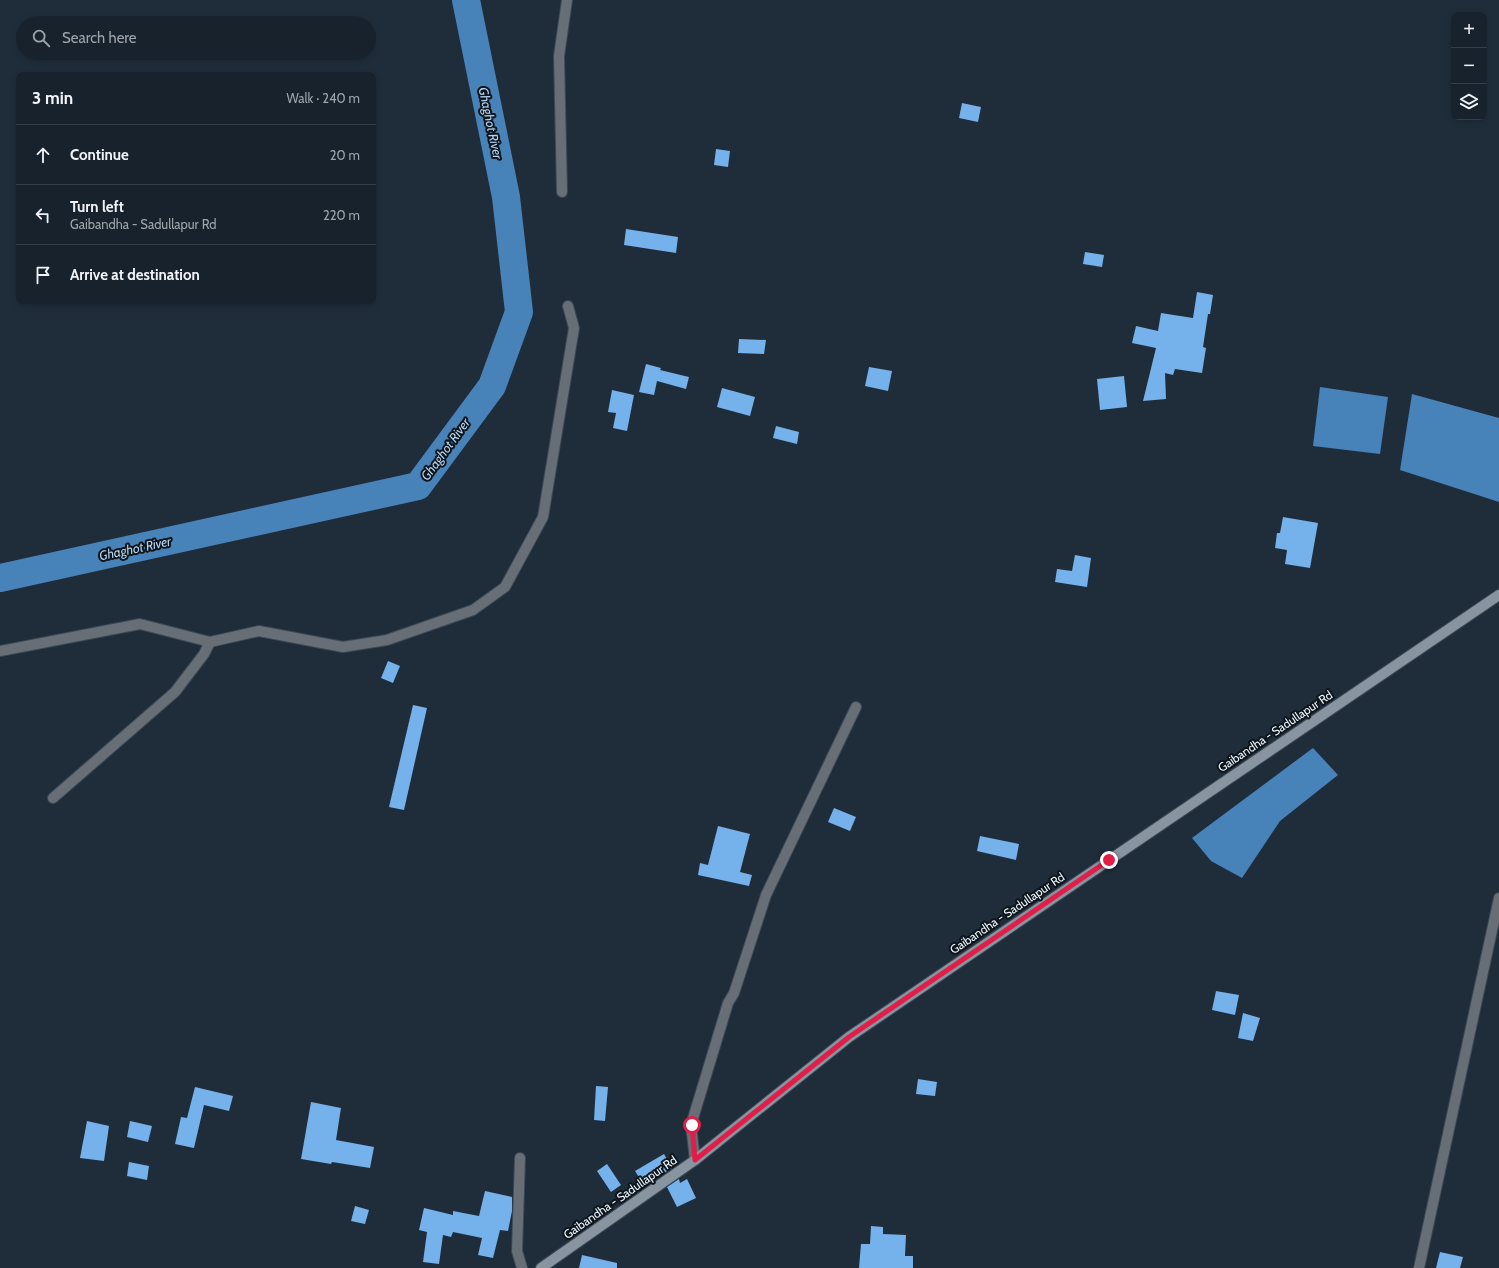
<!DOCTYPE html>
<meta charset="utf-8">
<style>
body{margin:0;font-family:Cabin,sans-serif;background:#242f38;color:#f1f3f6}
.controls{position:absolute;right:12px;top:12px;display:grid;overflow:hidden;border-radius:8px;box-shadow:0 2px 6px #0003}
.controls button{width:36px;height:36px;display:grid;place-items:center;padding:0;border:0;border-bottom:1px solid #363f48;background:#17222c;color:#f1f3f6;font:20px sans-serif}
.stop{position:absolute;width:12px;height:12px;margin:-9px;border:3px solid #e11d48;border-radius:50%;background:#fff}
.stop.end{background:#e11d48;border-color:#fff;box-shadow:0 1px 4px #0008}
.list{margin:0;padding:0;list-style:none}
h2{display:flex;justify-content:space-between;align-items:center;height:52px;margin:0;padding:0 16px;font-size:17px}
h2 small{font-size:13px;font-weight:400;color:#9ea4a9}
.list li{display:grid;grid-template-columns:26px 1fr auto;gap:12px;align-items:center;box-sizing:border-box;height:60px;padding:0 16px;border-top:1px solid #363f48}
.list b{display:block;font-size:15px;white-space:nowrap}
.list p{margin:0;font-size:13px;white-space:nowrap;color:#9ea4a9}
.list em{font-size:13px;font-style:normal;color:#9ea4a9}
.icon{flex:none;width:22px;height:22px;fill:none;stroke:currentColor;stroke-width:2;stroke-linecap:round;stroke-linejoin:round}
.map{position:relative;flex:none;width:1499px;height:1268px;overflow:hidden}
.search{position:absolute;background:#17222c;box-shadow:0 2px 6px #0003;left:16px;top:16px;width:360px;height:44px;display:flex;align-items:center;gap:10px;box-sizing:border-box;padding:0 14px;border-radius:22px;color:#9ea4a9;font-size:15px}
.panel{position:absolute;background:#17222c;box-shadow:0 2px 6px #0003;left:16px;top:72px;width:360px;height:232px;border-radius:8px}
.map>svg:first-child{display:block}
.water{fill:#4782b8}
.lines{fill:none;stroke-linecap:round;stroke-linejoin:round}
.river{stroke:#4782b8;stroke-width:28}
.building{fill:#75b1ea}
.street-casing{stroke:#3c4956;stroke-width:12}
.secondary-casing{stroke:#3c4956;stroke-width:12}
.street{stroke:#676e76;stroke-width:10}
.secondary{stroke:#88949f;stroke-width:10}
.route{stroke:#e11d48;stroke-width:5}
.labels{text-anchor:middle;dominant-baseline:central;stroke-width:4;stroke-linejoin:round;paint-order:stroke}
.street-label{font-size:12px;fill:#ecf6ff;stroke:#0e151b}
.water-label{font-size:13px;font-style:italic;fill:#b5d4f2;stroke:#0e151b}
</style>
<div class="map">
<svg width="1499" height="1268" viewBox="0 0 1499 1268">
<rect width="100%" height="100%" fill="#1f2d3b"/>
<g class="water">
<polygon points="1320,387 1388,397 1380,454 1313,446"/>
<polygon points="1412,394 1499,418 1499,502 1400,470"/>
<polygon points="1313,748 1338,775 1280,821 1242,878 1211,861 1192,838"/>
</g>
<g class="lines">
<polyline class="river" points="0,578 418,486 492,386 519,312 506,197 466,0"/>
</g>
<g class="building">
<polygon points="962,103 981,107 978,122 959,118"/>
<polygon points="716,149 730,151 728,167 714,165"/>
<polygon points="626,229 678,237 676,253 624,245"/>
<polygon points="1085,252 1104,255 1102,267 1083,264"/>
<polygon points="1197,292 1213,295 1210,314 1208,314 1203,347 1206,348 1202,373 1175,369 1173,375 1165,373 1166,399 1143,401 1156,348 1132,343 1136,326 1158,331 1161,313 1193,318"/>
<polygon points="739,339 766,340 764,354 738,353"/>
<polygon points="646,364 661,368 660,370 689,377 686,389 657,381 654,395 639,392"/>
<polygon points="869,367 892,371 888,391 865,386"/>
<polygon points="1124,376 1127,407 1100,410 1097,379"/>
<polygon points="722,388 755,397 750,416 717,407"/>
<polygon points="612,390 634,395 627,431 613,428 616,413 608,412"/>
<polygon points="776,426 799,432 797,444 773,438"/>
<polygon points="1283,517 1318,523 1310,568 1285,564 1287,550 1275,548 1277,533 1280,533"/>
<polygon points="1075,555 1091,558 1087,587 1055,582 1057,569 1072,571"/>
<polygon points="388,661 400,666 393,683 381,678"/>
<polygon points="413,705 427,708 404,810 389,807"/>
<polygon points="834,808 856,817 850,831 828,822"/>
<polygon points="718,826 750,834 740,872 752,875 749,886 698,875 700,863 708,865"/>
<polygon points="980,836 1019,844 1016,860 977,851"/>
<polygon points="1216,991 1239,995 1235,1015 1212,1010"/>
<polygon points="1243,1013 1260,1018 1253,1041 1238,1038"/>
<polygon points="918,1079 937,1082 935,1096 916,1094"/>
<polygon points="596,1086 608,1087 605,1121 594,1120"/>
<polygon points="195,1087 233,1096 229,1111 204,1105 194,1148 175,1144 181,1117 187,1118"/>
<polygon points="311,1102 341,1108 336,1140 374,1147 370,1168 332,1162 331,1164 301,1159"/>
<polygon points="87,1121 109,1126 104,1161 80,1158"/>
<polygon points="130,1121 152,1126 148,1142 127,1137"/>
<polygon points="664,1154 672,1168 644,1185 635,1171"/>
<polygon points="129,1162 149,1166 147,1180 127,1176"/>
<polygon points="607,1164 621,1185 611,1192 597,1171"/>
<polygon points="679,1179 680,1183 687,1179 696,1198 677,1207 667,1187"/>
<polygon points="485,1191 512,1197 512,1211 508,1231 500,1230 493,1258 478,1255 482,1238 453,1232 451,1237 443,1235 439,1264 423,1262 427,1232 419,1230 424,1208 453,1215 453,1211 479,1216"/>
<polygon points="355,1206 369,1210 365,1224 351,1221"/>
<polygon points="871,1226 883,1227 883,1234 906,1235 905,1256 913,1256 913,1268 859,1268 861,1244 870,1244"/>
<polygon points="1440,1252 1463,1257 1460,1268 1436,1268"/>
<polygon points="582,1255 617,1263 617,1268 579,1268"/>
</g>
<g class="lines">
<g class="street-casing">
<g id="street">
<polyline points="562,192 559,56 567,0"/>
<polyline points="0,651 140,624 210,642 259,631 343,647 387,640 473,610 505,587 543,517 574,328 568,306"/>
<polyline points="53,798 175,692 204,654 210,642"/>
<polyline points="520,1158 517,1251 522,1268"/>
<polyline points="695,1160 691,1125 728,1003 734,993 766,895 856,707"/>
<polyline points="1419,1268 1499,898"/>
</g>
</g>
<g class="secondary-casing">
<polyline id="secondary" points="541,1268 695,1160 849,1037 1499,595"/>
</g>
<use href="#street" class="street"/>
<use href="#secondary" class="secondary"/>
</g>
<g class="lines">
<polyline class="route" points="692,1125 695,1160 849,1037 1109,860"/>
</g>
<g class="labels">
<g class="street-label">
<text transform="translate(1275 731) rotate(-34)">Gaibandha - Sadullapur Rd</text>
<text transform="translate(1007 913) rotate(-34)">Gaibandha - Sadullapur Rd</text>
<text transform="translate(620 1197) rotate(-35)">Gaibandha - Sadullapur Rd</text>
</g>
<g class="water-label">
<text transform="translate(491 123) rotate(78)">Ghaghot River</text>
<text transform="translate(445 449) rotate(-54)">Ghaghot River</text>
<text transform="translate(135 548) rotate(-12)">Ghaghot River</text>
</g>
</g>
</svg>
<div class="controls">
<button>+</button>
<button>−</button>
<button><svg class="icon" aria-label="layers" viewBox="0 0 24 24"><path d="M12 4l9 5-9 5-9-5zM3 14l9 5 9-5"/></svg></button>
</div>
<div class="stop" style="left:692px;top:1125px"></div>
<div class="stop end" style="left:1109px;top:860px"></div>
<div class="search"><svg class="icon" aria-label="search" viewBox="0 0 24 24"><circle cx="10" cy="10" r="6"/><path d="M15 15l6 6"/></svg>Search here</div>
<section class="panel">
<h2>3 min<small>Walk · 240 m</small></h2>
<ul class="list">
<li><svg class="icon" aria-label="ahead" viewBox="0 0 24 24"><path d="M12 20V5M6 11l6-6 6 6"/></svg><div><b>Continue</b></div><em>20 m</em></li>
<li><svg class="icon" aria-label="left" viewBox="0 0 24 24"><path d="M17 20v-9H6M10 6l-5 5 5 5"/></svg><div><b>Turn left</b><p>Gaibandha - Sadullapur Rd</p></div><em>220 m</em></li>
<li><svg class="icon" aria-label="arrive" viewBox="0 0 24 24"><path d="M6 21V4h12l-3 4 3 4H6"/></svg><div><b>Arrive at destination</b></div></li>
</ul>
</section>
</div>
